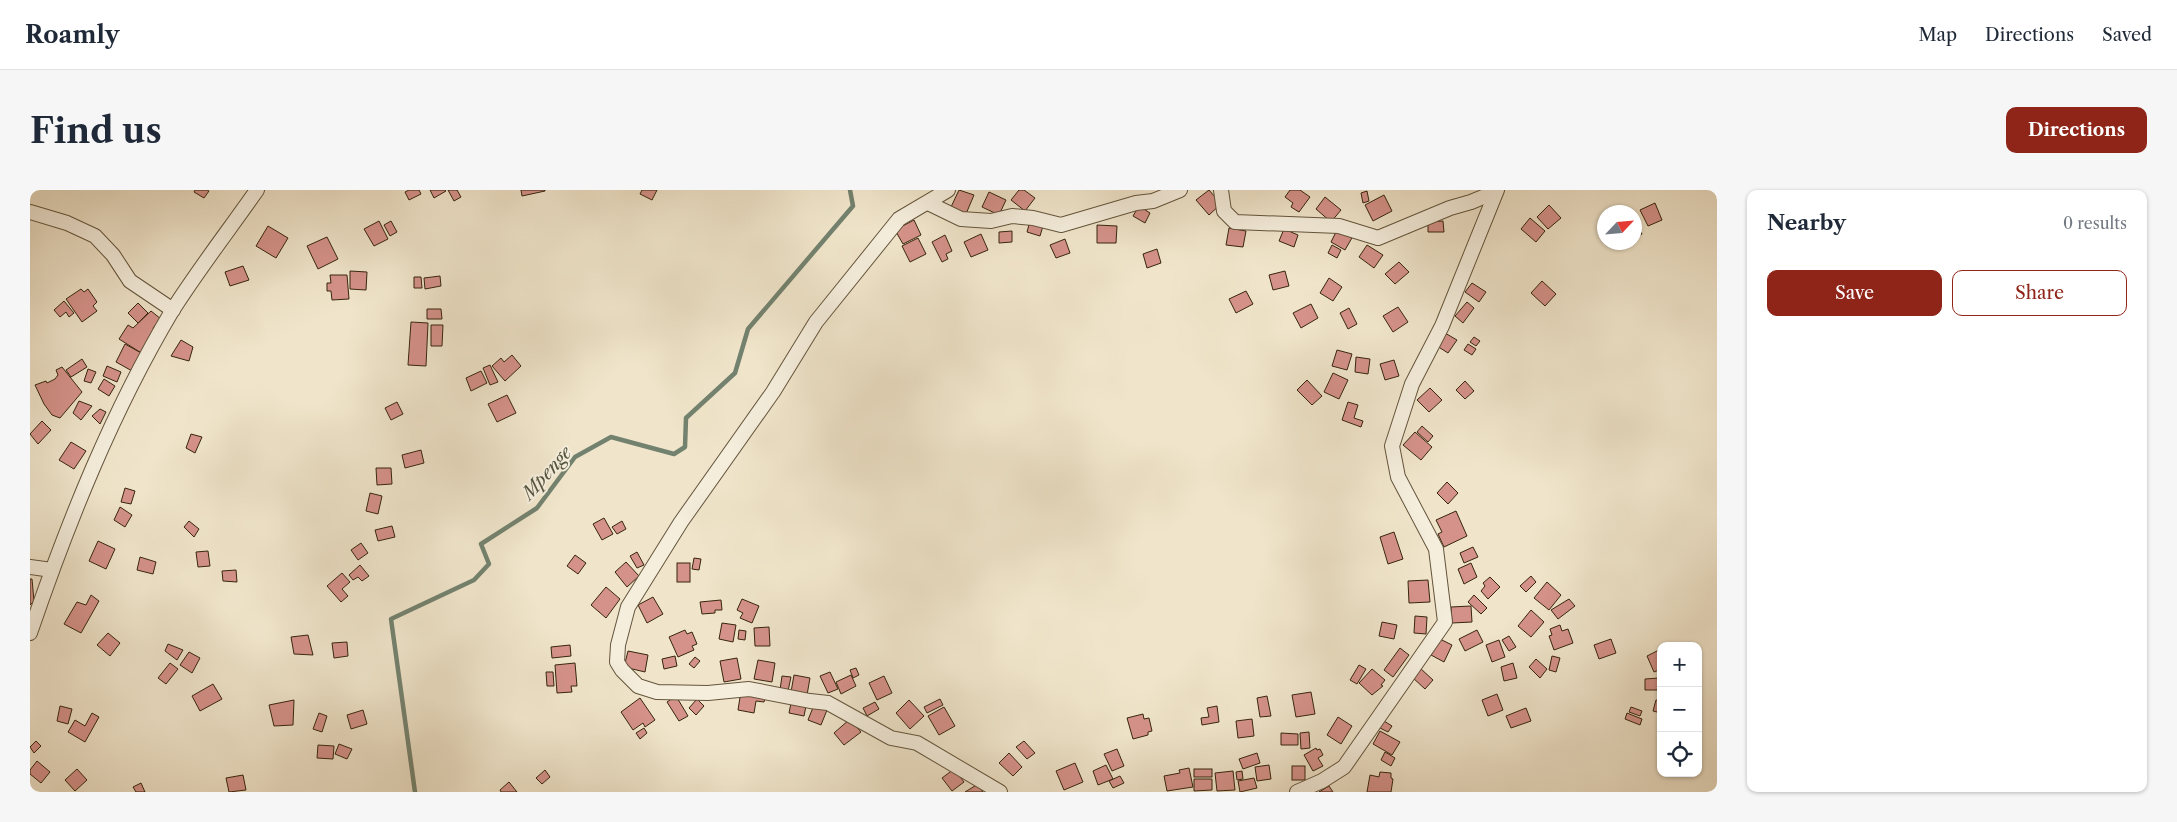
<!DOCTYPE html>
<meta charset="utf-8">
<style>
body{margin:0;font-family:"Libre Caslon Text",serif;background:#f6f6f7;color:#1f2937}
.controls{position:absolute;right:15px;bottom:15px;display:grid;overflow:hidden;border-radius:10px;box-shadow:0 1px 4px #0004}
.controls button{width:45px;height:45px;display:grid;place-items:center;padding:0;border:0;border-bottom:1px solid #e0e1e3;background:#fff;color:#1f2937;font:25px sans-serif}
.compass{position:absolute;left:1567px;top:15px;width:45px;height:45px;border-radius:50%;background:#fff;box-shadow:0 1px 4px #0004;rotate:64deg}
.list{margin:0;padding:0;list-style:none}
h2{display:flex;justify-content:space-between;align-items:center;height:65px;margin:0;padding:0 20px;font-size:21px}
h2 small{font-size:16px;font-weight:400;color:#747a83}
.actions{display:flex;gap:10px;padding:15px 20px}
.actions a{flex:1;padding:11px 0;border:1px solid #8f2418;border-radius:10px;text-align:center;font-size:18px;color:#8f2418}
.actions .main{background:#8f2418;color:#fff}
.icon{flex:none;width:28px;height:28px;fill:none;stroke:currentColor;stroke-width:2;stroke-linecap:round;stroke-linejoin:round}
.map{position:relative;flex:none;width:1687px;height:602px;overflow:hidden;border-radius:10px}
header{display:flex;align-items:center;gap:30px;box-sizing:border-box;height:70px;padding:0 25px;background:#fff;border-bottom:1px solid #e0e1e3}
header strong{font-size:24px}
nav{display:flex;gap:28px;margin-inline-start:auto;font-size:18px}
.intro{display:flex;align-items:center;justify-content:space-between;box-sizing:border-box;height:120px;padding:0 30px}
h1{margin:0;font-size:35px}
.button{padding:12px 22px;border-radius:10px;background:#8f2418;color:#fff;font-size:18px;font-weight:700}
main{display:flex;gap:30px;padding:0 30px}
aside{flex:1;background:#fff;border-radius:10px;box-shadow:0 1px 4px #0004}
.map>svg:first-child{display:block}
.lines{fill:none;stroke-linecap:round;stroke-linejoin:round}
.stream{stroke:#73826f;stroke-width:4.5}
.building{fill:#d5928a;stroke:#36250d}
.street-casing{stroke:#64553c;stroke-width:16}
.street{stroke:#f5eedd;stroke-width:14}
.labels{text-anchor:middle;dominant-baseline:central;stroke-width:4;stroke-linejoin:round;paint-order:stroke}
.water-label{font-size:18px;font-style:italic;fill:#54543e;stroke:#f5eedd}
</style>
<header>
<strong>Roamly</strong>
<nav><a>Map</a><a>Directions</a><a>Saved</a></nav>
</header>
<div class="intro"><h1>Find us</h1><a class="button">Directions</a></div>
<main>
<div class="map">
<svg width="1687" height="602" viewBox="0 0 1687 602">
<rect width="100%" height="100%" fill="#f0e5cb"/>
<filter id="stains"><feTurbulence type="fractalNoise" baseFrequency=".004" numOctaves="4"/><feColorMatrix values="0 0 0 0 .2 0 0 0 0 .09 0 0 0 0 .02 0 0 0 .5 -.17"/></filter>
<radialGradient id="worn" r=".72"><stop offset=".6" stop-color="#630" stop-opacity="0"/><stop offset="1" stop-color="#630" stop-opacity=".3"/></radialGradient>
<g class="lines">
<polyline class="stream" points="385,602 361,429 444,390 459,374 451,354 507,318 545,267 581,247 644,264 655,257 656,228 705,183 718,139 823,16 820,0"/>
</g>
<g class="building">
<polygon points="165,0 177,0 179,1 174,8 164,2"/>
<polygon points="379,0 389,0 391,4 379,10 375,2"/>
<polygon points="400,0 415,0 416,1 404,8"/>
<polygon points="418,0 427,0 431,7 424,11"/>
<polygon points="491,0 515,0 515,1 492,6"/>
<polygon points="612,0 627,0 622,10 610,4"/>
<polygon points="929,0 944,5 936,24 921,17"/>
<polygon points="989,0 994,0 1005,8 995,21 981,10"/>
<polygon points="1179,0 1191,14 1179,25 1166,10"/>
<polygon points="1260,0 1270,0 1280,7 1269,22 1261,17 1263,13 1255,7"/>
<polygon points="1337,1 1339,11 1333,13 1331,3"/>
<polygon points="959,2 976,10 969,25 952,17"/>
<polygon points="1354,5 1362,21 1343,31 1335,15"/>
<polygon points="1295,7 1311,20 1301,32 1286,19"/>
<polygon points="1625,13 1632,30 1618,36 1610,20"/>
<polygon points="1519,15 1531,28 1518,39 1507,27"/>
<polygon points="1109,16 1120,23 1115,33 1103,26"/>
<polygon points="1500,28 1515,41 1506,52 1491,39"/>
<polygon points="884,30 891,45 873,54 865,40"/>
<polygon points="1604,30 1612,44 1604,48"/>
<polygon points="349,31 358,49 344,56 334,39"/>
<polygon points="361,31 367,42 360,46 354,35"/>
<polygon points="1000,31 1013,36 1010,46 997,42"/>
<polygon points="1413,31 1414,42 1398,42 1398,32"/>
<polygon points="1067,35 1087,36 1086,53 1067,53"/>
<polygon points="238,36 258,48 246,68 226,56"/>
<polygon points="1199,38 1216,41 1213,57 1196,55"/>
<polygon points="1308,38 1323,46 1315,60 1301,52"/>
<polygon points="1254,39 1268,45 1264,57 1249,51"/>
<polygon points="982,41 982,52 969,53 969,42"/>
<polygon points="951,44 958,60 941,67 934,52"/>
<polygon points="915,45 922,61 916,64 918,69 912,72 902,52"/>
<polygon points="297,47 308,69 288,79 277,56"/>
<polygon points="888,48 896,64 880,72 872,56"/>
<polygon points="1035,49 1040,63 1026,68 1020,55"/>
<polygon points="1302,55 1311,60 1307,68 1298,63"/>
<polygon points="1337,55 1353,65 1344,78 1329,67"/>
<polygon points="1127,59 1131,73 1117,78 1113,64"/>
<polygon points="1369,72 1379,82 1365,94 1355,84"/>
<polygon points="213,76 219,90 200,96 195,82"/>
<polygon points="320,81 337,82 336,100 320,99"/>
<polygon points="1255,81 1259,96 1243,100 1239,85"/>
<polygon points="300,85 317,85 319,109 302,110 301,101 297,101 297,93 301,93"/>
<polygon points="410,86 411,96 395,99 394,88"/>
<polygon points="384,87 391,87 392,98 384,98"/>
<polygon points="1299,88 1312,97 1303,111 1290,103"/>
<polygon points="1512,91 1526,104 1515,116 1501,103"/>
<polygon points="1442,93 1456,102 1449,112 1435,102"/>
<polygon points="51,99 54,102 58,99 67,112 63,116 67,121 52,132 36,109"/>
<polygon points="1216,101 1223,114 1206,123 1199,109"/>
<polygon points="34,111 44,123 39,127 36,122 30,127 24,120"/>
<polygon points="1437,112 1444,118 1433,133 1425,126"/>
<polygon points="108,113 118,123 108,133 98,123"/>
<polygon points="1281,114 1288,128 1271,138 1263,123"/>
<polygon points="1368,117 1378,132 1363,142 1353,126"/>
<polygon points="1319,118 1327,134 1318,139 1310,123"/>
<polygon points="397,119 411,119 412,129 397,129"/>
<polygon points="121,121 131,129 123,138 125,141 113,164 89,149 98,135 103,138"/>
<polygon points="381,132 398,133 396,176 378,175"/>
<polygon points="401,135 413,135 412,156 401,156"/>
<polygon points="1415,143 1427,150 1418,163 1407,156"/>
<polygon points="1444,147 1450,151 1446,156 1440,152"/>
<polygon points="151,150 163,157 159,171 141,166"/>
<polygon points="95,154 113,164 104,182 86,172"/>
<polygon points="1438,154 1446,159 1442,165 1434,160"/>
<polygon points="1307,160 1322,164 1317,180 1302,176"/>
<polygon points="482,165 491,176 475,191 462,176 471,168 474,172"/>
<polygon points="1326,167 1340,169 1338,184 1325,182"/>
<polygon points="52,169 57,177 41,187 36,180"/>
<polygon points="1364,170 1369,186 1355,190 1350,174"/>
<polygon points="460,175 468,192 460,195 453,178"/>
<polygon points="77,176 91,182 87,192 73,186"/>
<polygon points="32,177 52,202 30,228 22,225 14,214 5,195 16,191 17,193 25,189 28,185 26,180"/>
<polygon points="58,179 66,182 61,193 54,191"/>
<polygon points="451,181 457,193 441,201 436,188"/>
<polygon points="1303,183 1318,190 1309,209 1294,202"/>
<polygon points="74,189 85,196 79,206 68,199"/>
<polygon points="1277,190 1292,206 1282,215 1267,200"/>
<polygon points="1435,191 1444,201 1435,209 1426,200"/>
<polygon points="1400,198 1412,210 1399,222 1387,210"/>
<polygon points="477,205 486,223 467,232 458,214"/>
<polygon points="49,211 62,216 51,230 43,223"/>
<polygon points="367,212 373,224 361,230 355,218"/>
<polygon points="1318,212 1328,215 1324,228 1333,231 1331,237 1312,230"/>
<polygon points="70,219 76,222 70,234 62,226"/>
<polygon points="12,231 21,240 8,254 0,244"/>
<polygon points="1392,236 1403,246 1398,252 1387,242"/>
<polygon points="1385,242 1402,257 1391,270 1373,255"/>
<polygon points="161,244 172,247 165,263 156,258"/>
<polygon points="41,252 56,261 44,279 29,270"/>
<polygon points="391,260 394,273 375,278 372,265"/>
<polygon points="346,278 361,278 362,294 347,295"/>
<polygon points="1417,292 1428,303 1418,314 1407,303"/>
<polygon points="95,298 105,301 101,314 91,312"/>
<polygon points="340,303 352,306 348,324 336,321"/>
<polygon points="90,317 102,325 95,337 84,330"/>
<polygon points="1426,321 1437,346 1414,357 1408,344 1412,342 1406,330"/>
<polygon points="574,328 583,344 572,350 563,334"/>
<polygon points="159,331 169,339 164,347 154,337"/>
<polygon points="592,331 596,339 587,344 582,337"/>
<polygon points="362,336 365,347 348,351 345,340"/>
<polygon points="1364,342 1373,369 1358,374 1350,347"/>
<polygon points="68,351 85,359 76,379 59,371"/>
<polygon points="331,353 338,363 328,370 321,360"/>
<polygon points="1443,357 1448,367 1434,373 1430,363"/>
<polygon points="178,361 180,376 168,377 166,362"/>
<polygon points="607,362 614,375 607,378 600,366"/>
<polygon points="545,365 556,373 548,384 537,376"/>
<polygon points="110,367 126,372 123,384 107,380"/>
<polygon points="664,368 671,369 669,380 662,379"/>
<polygon points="596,372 609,386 597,397 585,382"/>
<rect x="647" y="373" width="13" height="19"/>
<polygon points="1441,373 1447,387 1434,394 1428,379"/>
<polygon points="330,375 339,386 332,391 328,387 323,390 319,385"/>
<polygon points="206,380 207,392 193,391 192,381"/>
<polygon points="312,383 320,392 312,399 318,406 311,412 297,396"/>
<polygon points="1501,386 1506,392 1496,402 1490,396"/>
<polygon points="1460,387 1470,397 1458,409 1451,401 1455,396 1453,393"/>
<polygon points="0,389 2,389 4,411 0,415"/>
<polygon points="1398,390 1400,412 1379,413 1378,391"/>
<polygon points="1517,392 1531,405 1519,420 1504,408"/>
<polygon points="576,397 590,409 576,428 561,415"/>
<polygon points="61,405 69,411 51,443 34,434 47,412 56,415"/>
<polygon points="1444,405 1457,418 1451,424 1438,412"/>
<polygon points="623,407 633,424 617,433 608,415"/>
<polygon points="712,409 729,416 722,433 710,428 713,423 707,420"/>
<polygon points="1539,409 1545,416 1528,429 1521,420"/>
<polygon points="691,410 692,420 685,420 685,423 672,424 670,412"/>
<polygon points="1441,416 1442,432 1422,433 1421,417"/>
<polygon points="1501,420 1514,432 1501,447 1488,436"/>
<polygon points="1385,426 1397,427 1396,444 1384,443"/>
<polygon points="1352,432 1367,435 1364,449 1349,446"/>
<polygon points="692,433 706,435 703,452 689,449"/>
<polygon points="1530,435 1532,441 1538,439 1543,453 1524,460 1519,446 1522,445 1520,439"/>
<polygon points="739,437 740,456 725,456 724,438"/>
<polygon points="655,440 657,444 662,442 667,454 662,456 664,460 648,467 639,447"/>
<polygon points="709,440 716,441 715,450 708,449"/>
<polygon points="1447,440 1453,452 1435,461 1429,449"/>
<polygon points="78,443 90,453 80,466 67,455"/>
<polygon points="278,445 283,465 264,464 261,447"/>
<polygon points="1479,446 1486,457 1479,461 1472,450"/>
<polygon points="1410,449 1422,455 1414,472 1401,465"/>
<polygon points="1581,449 1586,463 1569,469 1564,455"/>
<polygon points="1469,450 1475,467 1462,472 1456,455"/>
<polygon points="317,452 318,466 304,468 302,453"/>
<polygon points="138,454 153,460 147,470 135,461"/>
<polygon points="540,455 541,466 522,468 521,457"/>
<polygon points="1370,458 1379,465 1363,487 1354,480"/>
<polygon points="1631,459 1631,479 1624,482 1617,466"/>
<polygon points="598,461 618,465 615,482 594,477"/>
<polygon points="159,462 170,468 162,483 150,475"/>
<polygon points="645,466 647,476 634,479 632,469"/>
<polygon points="1522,466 1530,468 1526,482 1519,480"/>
<polygon points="665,467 670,471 664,478 659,474"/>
<polygon points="707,468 711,489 694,492 690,471"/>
<polygon points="1506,469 1517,479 1510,488 1499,477"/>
<polygon points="728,470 745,473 742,492 724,489"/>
<polygon points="140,473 148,479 136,494 128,488"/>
<polygon points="545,473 547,496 541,496 542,502 527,503 525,475"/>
<polygon points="1483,473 1487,488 1474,491 1471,477"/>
<polygon points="1329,475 1336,479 1327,494 1320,490"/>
<polygon points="826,478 829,485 823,488 820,480"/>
<polygon points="1390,478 1403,490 1395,499 1382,487"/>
<polygon points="1342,479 1355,490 1351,495 1353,496 1342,505 1329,493"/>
<polygon points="516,482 523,482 524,496 517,496"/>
<polygon points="800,482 808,499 798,503 790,486"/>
<polygon points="764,485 780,488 777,505 761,502"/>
<polygon points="821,485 826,496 811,504 806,492"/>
<polygon points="752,486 761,487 758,501 750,500"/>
<polygon points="854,486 862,503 847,510 839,493"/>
<polygon points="1629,488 1629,500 1615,500 1615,489"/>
<polygon points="183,494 192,509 170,521 162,506"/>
<polygon points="711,501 736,505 734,512 726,511 724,523 708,520"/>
<polygon points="1281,502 1285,524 1266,527 1262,505"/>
<polygon points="1467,504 1473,520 1458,526 1452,510"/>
<polygon points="646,506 658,526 649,531 637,512"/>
<polygon points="1237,506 1241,526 1230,527 1227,508"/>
<polygon points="610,508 625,530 615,537 613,533 603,540 591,522"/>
<polygon points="667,509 674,516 666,525 659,518"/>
<polygon points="910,509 913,515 897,523 894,517"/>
<polygon points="264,510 263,535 244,536 239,515"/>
<polygon points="879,510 894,526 880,539 866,523"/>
<polygon points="1626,510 1631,511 1631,523 1623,521"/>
<polygon points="845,512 849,519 837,526 833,518"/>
<polygon points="761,513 776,516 774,526 759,523"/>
<polygon points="784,515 797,520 791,535 778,530"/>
<polygon points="30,516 42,519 38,534 27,531"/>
<polygon points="1187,516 1189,532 1172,535 1171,528 1179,527 1177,518"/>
<polygon points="914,517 925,536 909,545 898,526"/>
<polygon points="1601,517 1612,521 1610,526 1599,522"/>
<polygon points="1496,518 1501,531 1481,538 1476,526"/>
<polygon points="333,520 337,534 321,539 317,525"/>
<polygon points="62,523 69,527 55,552 38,542 45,530 55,536"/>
<polygon points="289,523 297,526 292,542 283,539"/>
<polygon points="1597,523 1612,529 1610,535 1595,529"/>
<polygon points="1113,524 1114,529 1119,528 1122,541 1118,542 1118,545 1103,549 1097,528"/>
<polygon points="1308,527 1322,536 1311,554 1297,545"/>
<polygon points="820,529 831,542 814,555 804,543"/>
<polygon points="1222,529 1224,546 1208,548 1206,531"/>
<polygon points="1354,531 1362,536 1358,542 1350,538"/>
<polygon points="614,538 617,543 610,549 606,543"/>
<polygon points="1350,541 1370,552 1362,565 1343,554"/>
<polygon points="1279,542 1280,558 1271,559 1270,543"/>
<polygon points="1251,543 1268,544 1268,555 1251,555"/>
<polygon points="6,551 11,556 4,563 0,557"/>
<polygon points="994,551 1005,563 997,569 986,557"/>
<polygon points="309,554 322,559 317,569 305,564"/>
<polygon points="288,555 304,556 303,569 287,568"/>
<polygon points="1286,558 1287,560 1290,559 1293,565 1288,568 1293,576 1283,581 1274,565"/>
<polygon points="1087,559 1094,576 1082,581 1074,564"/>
<polygon points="1355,562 1365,568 1361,576 1351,570"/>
<polygon points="979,563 992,577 983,586 969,573"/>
<polygon points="1227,563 1230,573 1213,579 1209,569"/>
<polygon points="7,571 20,582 11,593 0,584 0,580"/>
<polygon points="1045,573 1053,592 1034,600 1026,581"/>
<polygon points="1076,575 1083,589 1068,595 1063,581"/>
<polygon points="1239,575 1241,589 1227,591 1225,577"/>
<rect x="1262" y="576" width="13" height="14"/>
<polygon points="1159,578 1163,597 1137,601 1134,586 1150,583 1149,580"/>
<polygon points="47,579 57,590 45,601 35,590"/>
<polygon points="924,579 934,592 922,601 912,588"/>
<rect x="1164" y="579" width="18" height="8"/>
<polygon points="515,580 520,587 512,594 506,588"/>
<polygon points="1203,581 1205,600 1187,601 1185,583"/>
<polygon points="1212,581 1213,589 1207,590 1206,582"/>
<polygon points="1350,582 1361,583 1361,588 1363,589 1361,602 1337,602 1340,585 1349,587"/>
<polygon points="213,585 216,600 199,602 196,588"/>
<polygon points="1090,586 1094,593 1083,598 1079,591"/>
<polygon points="1224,588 1227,598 1210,602 1208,591"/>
<polygon points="1164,589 1182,589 1182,600 1164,601"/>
<polygon points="479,592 487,602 471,602 470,600"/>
<polygon points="111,593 115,602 106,602 103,597"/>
<polygon points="948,594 953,602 935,602"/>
<polygon points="1299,596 1303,602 1289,602"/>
</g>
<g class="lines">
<g class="street-casing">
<g id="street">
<polyline points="918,0 869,29 786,132 743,202 651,332 603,409 598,417 588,455 587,472 592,480 608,496 627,502 678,503 719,499 780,511 798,513 861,548 887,553 970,602"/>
<polyline points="1191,0 1194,21 1205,32 1309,36 1348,48 1420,18 1441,12 1465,2"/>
<polyline points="898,13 931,29 961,31 982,26 1003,28 1031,35 1106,13 1123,11 1150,0"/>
<polyline points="0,22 37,33 65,46 83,65 100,91 143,120"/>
<polyline points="0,377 22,380"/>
<path d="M0,443c38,-111 82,-221 142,-322 26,-41 57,-81 85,-121"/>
<polyline points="1267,602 1292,591 1314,577 1415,432 1406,359 1368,287 1362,256 1382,194 1412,136 1467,0"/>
</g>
</g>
<use href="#street" class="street"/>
</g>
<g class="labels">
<g class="water-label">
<text transform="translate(517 283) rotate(-48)">Mpenge</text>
</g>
</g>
<rect width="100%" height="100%" filter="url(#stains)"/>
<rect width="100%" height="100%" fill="url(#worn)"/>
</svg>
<div class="controls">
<button>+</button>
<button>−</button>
<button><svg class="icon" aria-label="locate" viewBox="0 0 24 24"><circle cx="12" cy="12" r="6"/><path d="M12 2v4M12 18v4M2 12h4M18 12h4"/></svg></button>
</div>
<svg class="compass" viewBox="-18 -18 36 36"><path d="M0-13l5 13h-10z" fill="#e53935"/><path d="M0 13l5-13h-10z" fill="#747a83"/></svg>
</div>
<aside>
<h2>Nearby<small>0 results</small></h2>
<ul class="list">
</ul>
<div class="actions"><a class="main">Save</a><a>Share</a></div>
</aside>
</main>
